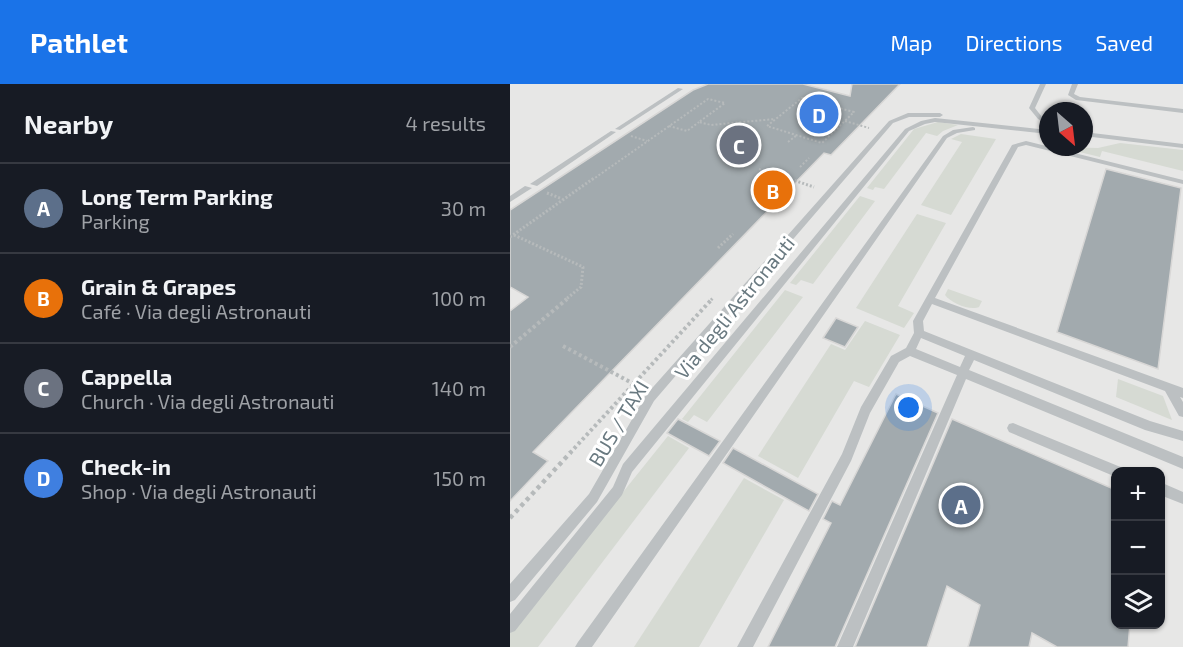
<!DOCTYPE html>
<meta charset="utf-8">
<style>
body{margin:0;font-family:"Exo 2",sans-serif;background:#242831;color:#f1f3f6}
.controls{position:absolute;right:18px;bottom:18px;display:grid;overflow:hidden;border-radius:12px;box-shadow:0 2px 4px #0004}
.controls button{width:54px;height:54px;display:grid;place-items:center;padding:0;border:0;border-bottom:2px solid #363941;background:#171b24;color:#f1f3f6;font:30px sans-serif}
.compass{position:absolute;left:529px;top:18px;width:54px;height:54px;border-radius:50%;background:#171b24;box-shadow:0 2px 4px #0004;rotate:152deg}
.you{position:absolute;left:399px;top:324px;width:21px;height:21px;margin:-15px;border:4px solid #fff;border-radius:50%;background:#1a73e8;box-shadow:0 0 0 9px #1a73e833}
.badge{display:grid;place-items:center;width:39px;height:39px;border-radius:50%;background:#1a73e8;color:#fff;font-size:20px;font-weight:700}
.pin{position:absolute;translate:-50% -50%;border:3px solid #fff;box-shadow:0 2px 6px #0006}
.list{margin:0;padding:0;list-style:none}
h2{display:flex;justify-content:space-between;align-items:center;height:78px;margin:0;padding:0 24px;font-size:26px}
h2 small{font-size:20px;font-weight:400;color:#9ea1a6}
.list li{display:grid;grid-template-columns:39px 1fr auto;gap:18px;align-items:center;box-sizing:border-box;height:90px;padding:0 24px;border-top:2px solid #363941}
.list b{display:block;font-size:22px;white-space:nowrap}
.list p{margin:0;font-size:20px;white-space:nowrap;color:#9ea1a6}
.list em{font-size:20px;font-style:normal;color:#9ea1a6}
.icon{flex:none;width:33px;height:33px;fill:none;stroke:currentColor;stroke-width:2;stroke-linecap:round;stroke-linejoin:round}
.map{position:relative;flex:none;width:673px;height:563px;overflow:hidden}
header{display:flex;align-items:center;gap:36px;box-sizing:border-box;height:84px;padding:0 30px;background:#1a73e8;color:#fff}
header strong{font-size:28px}
nav{display:flex;gap:33px;margin-inline-start:auto;font-size:21px}
main{display:flex}
aside{flex:1;background:#171b24}
.map>svg:first-child{display:block}
.built{fill:#e7e7e6;fill-rule:evenodd}
.green{fill:#d6dad3}
.building{fill:#a2aaae;stroke:#d8d7d6;stroke-width:1.5}
.lines{fill:none;stroke-linecap:round;stroke-linejoin:round}
.path-far3{stroke:#b6babb;stroke-width:2;stroke-dasharray:2 2;stroke-linecap:butt}
.path-far2{stroke:#b6babb;stroke-width:3;stroke-dasharray:2 2;stroke-linecap:butt}
.path-far1{stroke:#b6babb;stroke-width:4;stroke-dasharray:3 3;stroke-linecap:butt}
.path{stroke:#b6babb;stroke-width:4.5;stroke-dasharray:4 4;stroke-linecap:butt}
.minor{fill:#bcc0c2;fill-rule:evenodd}
.labels{text-anchor:middle;dominant-baseline:central;stroke-width:6;stroke-linejoin:round;paint-order:stroke}
.street-label{font-size:20px;fill:#697980;stroke:#fff}
</style>
<header>
<strong>Pathlet</strong>
<nav><a>Map</a><a>Directions</a><a>Saved</a></nav>
</header>
<main>
<aside>
<h2>Nearby<small>4 results</small></h2>
<ul class="list">
<li><span class="badge" style="background:#5c6f8a">A</span><div><b>Long Term Parking</b><p>Parking</p></div><em>30 m</em></li>
<li><span class="badge" style="background:#e8710a">B</span><div><b>Grain &amp; Grapes</b><p>Café · Via degli Astronauti</p></div><em>100 m</em></li>
<li><span class="badge" style="background:#6b7280">C</span><div><b>Cappella</b><p>Church · Via degli Astronauti</p></div><em>140 m</em></li>
<li><span class="badge" style="background:#3f7fe0">D</span><div><b>Check-in</b><p>Shop · Via degli Astronauti</p></div><em>150 m</em></li>
</ul>
</aside>
<div class="map">
<svg width="673" height="563" viewBox="0 0 673 563">
<rect width="100%" height="100%" fill="#f6f6f3"/>
<path class="built" d="M0,0h673v563h-673zM538,27h36v36h-36zM606,388h44v152h-44z"/>
<g class="green">
<polygon points="428,38 448,41 433,47 427,52 416,49 374,105 365,103 363,106 357,104 404,45"/>
<polygon points="451,50 486,55 441,131 411,121 452,58 441,55"/>
<polygon points="610,59 673,66 673,87 592,67 590,73 549,63 588,64"/>
<polygon points="350,112 365,117 303,200 291,196 286,201 280,199"/>
<polygon points="407,130 436,139 388,222 404,229 394,244 346,224"/>
<path d="M438,205l34,12 -3,6c-9,4 -28,-4 -34,-12z"/>
<polygon points="275,206 293,213 197,338 184,331 178,338 172,335"/>
<polygon points="355,237 390,251 359,303 344,297 288,394 248,372 321,260 335,266"/>
<polygon points="608,295 653,312 662,336 606,313"/>
<polygon points="158,352 179,364 28,563 0,563 0,549"/>
<polygon points="234,394 274,416 189,563 124,563"/>
</g>
<g class="building">
<polygon points="198,0 293,0 340,12 342,0 390,0 321,71 314,69 23,368 38,377 0,417 0,227 18,213 0,203 0,126 183,6"/>
<polygon points="596,85 671,104 648,285 547,248"/>
<polygon points="326,234 348,243 335,263 313,254"/>
<polygon points="386,310 428,329 325,563 258,563 321,439 313,435 322,417 330,421"/>
<polygon points="168,335 210,357 199,372 157,349"/>
<polygon points="442,335 606,406 606,540 620,540 618,563 547,563 522,549 519,563 458,563 470,521 437,502 417,563 345,563"/>
<polygon points="223,364 308,410 299,427 213,379"/>
</g>
<g class="lines">
<g class="path-far3">
<polygon points="292,14 344,28 312,59 257,42"/>
<polyline points="335,37 359,44"/>
<polyline points="159,42 177,47 189,38"/>
<polyline points="121,52 137,57"/>
<polyline points="278,58 287,51"/>
<polyline points="290,83 299,74"/>
<polyline points="249,85 282,96"/>
<polyline points="82,96 198,15 215,19 189,38 201,41 265,35"/>
</g>
<g class="path-far2">
<polyline points="277,94 304,103"/>
<polyline points="37,109 52,115"/>
<polyline points="4,151 73,183 71,203 55,216"/>
<polyline points="0,153 84,94"/>
<polyline points="208,164 223,150"/>
<polyline points="201,216 203,214"/>
</g>
<g class="path-far1">
<polyline points="53,262 124,300"/>
<polyline points="0,263 57,215"/>
<polyline points="60,369 202,215"/>
</g>
<polyline class="path" points="0,434 61,368"/>
<g class="minor">
<polygon points="530,0 536,0 525,24 532,33 538,35 538,40 528,35 519,24"/>
<polygon points="562,0 568,0 564,10 570,13 673,25 673,29 566,16 558,11"/>
<polygon points="168,4 173,5 110,46 105,45"/>
<polygon points="398,29 430,29 433,31 430,33 399,33 383,39 144,317 87,418 5,516 0,518 0,500 79,410 136,311 379,37"/>
<polygon points="425,34 538,46 538,50 425,38 415,40 399,47 122,388 112,411 5,547 0,549 0,530 103,403 113,380 395,45 411,37"/>
<polygon points="463,43 465,44 465,46 447,49 437,54 82,563 65,563 68,558 433,52 443,46"/>
<polygon points="101,47 106,48 27,102 20,100"/>
<polygon points="574,48 673,60 673,64 574,52"/>
<path d="M516,57l157,39v4l-157,-39 -8,2 -83,151 248,90v10l-3,-1 3,5v15l-4,-1 -14,-25 -233,-87 -9,17 1,10 226,90 33,10v10l-38,-11 -171,-70 -5,10 214,87v12l-217,-90 -113,268h-16l120,-272 -47,-19 -11,6 -29,51 -19,48 -98,186h-16l105,-193 19,-47 30,-51 15,-8 8,-15 -1,-12 99,-176zM411,254l44,18 -5,11 -44,-18z"/>
<polygon points="15,102 22,104 0,118 0,112"/>
<polygon points="503,339 613,384 615,388 606,388 606,393 499,348 497,344 499,340"/>
<polygon points="650,398 673,408 673,420 650,411"/>
</g>
</g>
<g class="labels">
<g class="street-label">
<text transform="translate(224 223) rotate(-51)">Via degli Astronauti</text>
<text transform="translate(108 339) rotate(-59)">BUS / TAXI</text>
</g>
</g>
</svg>
<div class="controls">
<button>+</button>
<button>−</button>
<button><svg class="icon" aria-label="layers" viewBox="0 0 24 24"><path d="M12 4l9 5-9 5-9-5zM3 14l9 5 9-5"/></svg></button>
</div>
<svg class="compass" viewBox="-18 -18 36 36"><path d="M0-13l5 13h-10z" fill="#e53935"/><path d="M0 13l5-13h-10z" fill="#9ea1a6"/></svg>
<div class="you"></div>
<div class="pin badge" style="left:451px;top:421px;background:#5c6f8a">A</div>
<div class="pin badge" style="left:263px;top:106px;background:#e8710a">B</div>
<div class="pin badge" style="left:229px;top:61px;background:#6b7280">C</div>
<div class="pin badge" style="left:309px;top:30px;background:#3f7fe0">D</div>
</div>
</main>
